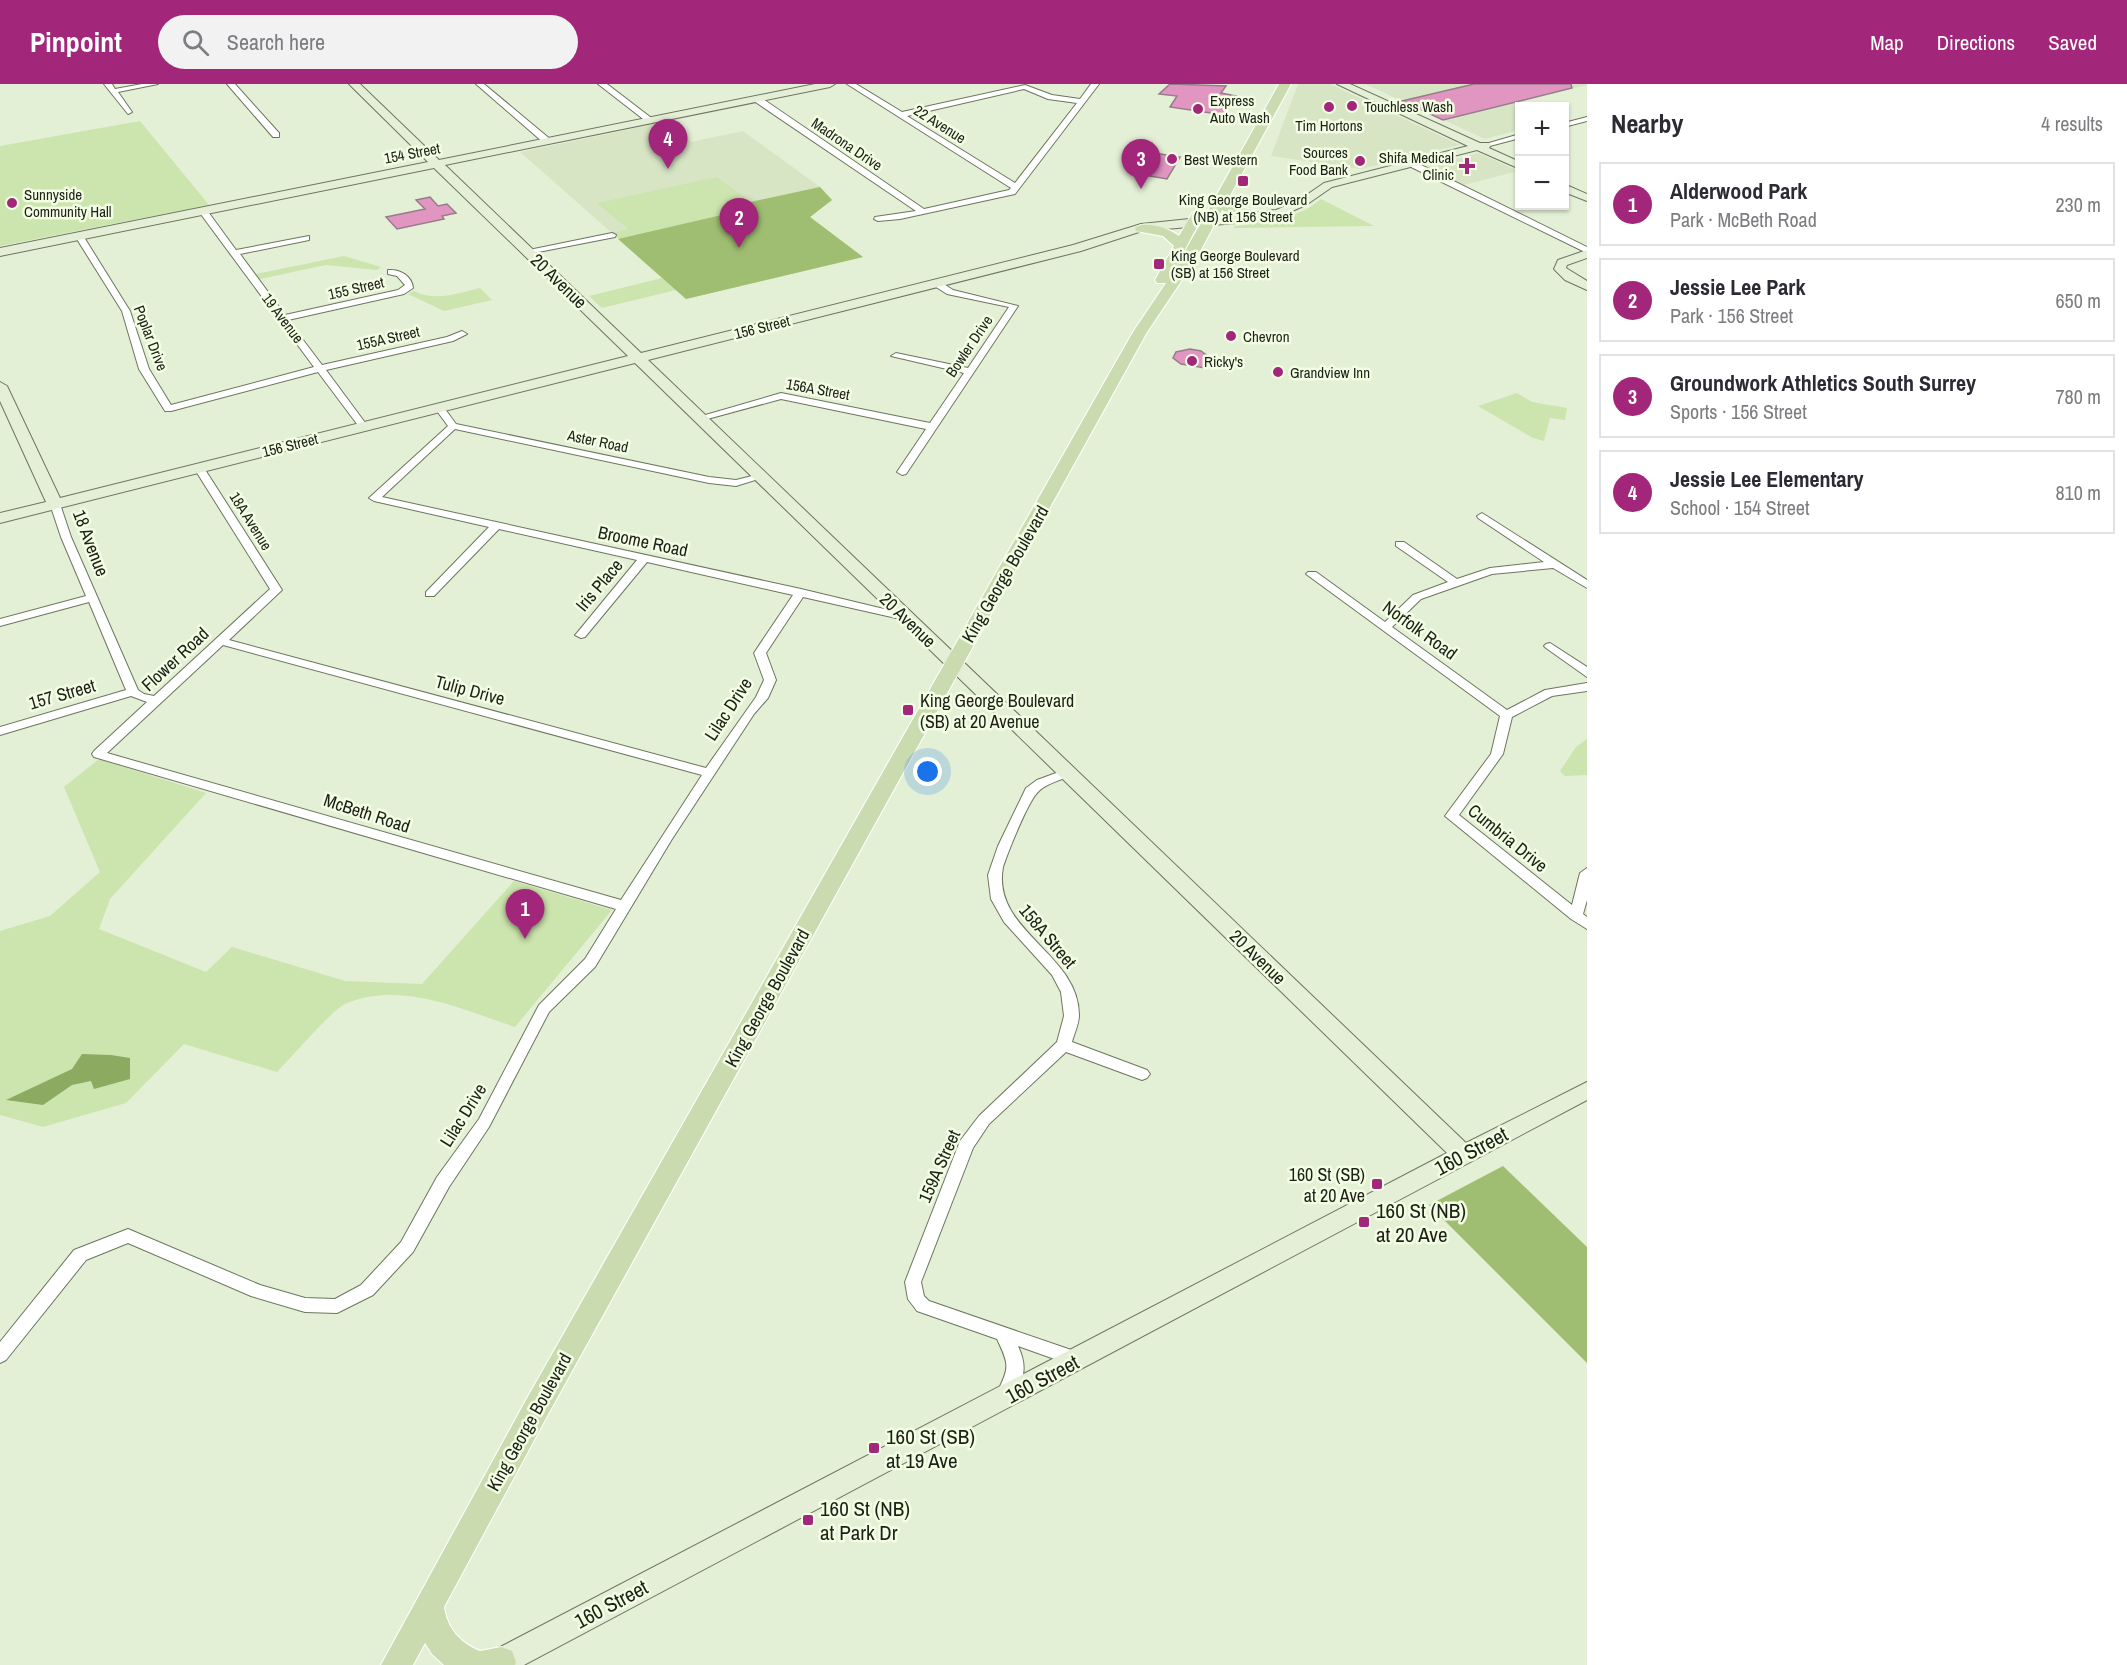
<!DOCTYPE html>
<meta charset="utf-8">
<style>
body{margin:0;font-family:"Archivo Narrow",sans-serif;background:#f2f2f3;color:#2b2b33}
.controls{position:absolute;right:18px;top:18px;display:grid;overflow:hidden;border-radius:0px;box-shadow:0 2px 4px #0004}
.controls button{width:54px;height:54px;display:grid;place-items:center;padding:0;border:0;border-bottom:2px solid #e1e1e2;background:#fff;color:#2b2b33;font:30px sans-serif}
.you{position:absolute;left:928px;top:688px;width:21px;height:21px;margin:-15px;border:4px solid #fff;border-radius:50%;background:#1a73e8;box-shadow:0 0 0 9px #1a73e833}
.badge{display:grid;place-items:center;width:39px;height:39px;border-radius:50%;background:#a2277b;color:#fff;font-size:20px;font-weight:700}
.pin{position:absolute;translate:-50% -50px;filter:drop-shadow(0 2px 3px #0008)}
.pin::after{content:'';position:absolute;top:32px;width:21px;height:18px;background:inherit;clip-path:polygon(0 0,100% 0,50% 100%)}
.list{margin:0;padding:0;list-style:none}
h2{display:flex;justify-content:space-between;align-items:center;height:78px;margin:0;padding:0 24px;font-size:26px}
h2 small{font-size:20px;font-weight:400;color:#7c7c81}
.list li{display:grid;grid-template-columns:39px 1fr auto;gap:18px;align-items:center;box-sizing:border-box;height:84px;margin:0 12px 12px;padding:0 12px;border:2px solid #e1e1e2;border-radius:0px}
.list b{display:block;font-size:22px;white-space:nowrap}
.list p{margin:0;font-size:20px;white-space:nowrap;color:#7c7c81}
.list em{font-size:20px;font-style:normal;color:#7c7c81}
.icon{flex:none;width:33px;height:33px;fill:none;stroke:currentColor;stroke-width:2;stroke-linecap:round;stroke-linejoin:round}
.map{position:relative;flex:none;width:1587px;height:1581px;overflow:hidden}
header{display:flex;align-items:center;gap:36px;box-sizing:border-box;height:84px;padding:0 30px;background:#a2277b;color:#fff}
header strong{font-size:28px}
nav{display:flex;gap:33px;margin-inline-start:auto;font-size:21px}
.search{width:420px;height:54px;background:#f2f2f3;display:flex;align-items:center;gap:15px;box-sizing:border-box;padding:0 21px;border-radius:33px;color:#7c7c81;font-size:22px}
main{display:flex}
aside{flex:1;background:#fff}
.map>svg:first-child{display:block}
.built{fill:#d7e5c5}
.green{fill:#cce4ad}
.forest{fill:#9fbe72}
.water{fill:#8caa60}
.building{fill:#e196c2;stroke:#967d8b;stroke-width:1.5}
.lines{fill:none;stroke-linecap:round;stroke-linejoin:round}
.street-casing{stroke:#6c765f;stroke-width:2}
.secondary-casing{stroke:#6c765f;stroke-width:2}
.primary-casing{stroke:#fff;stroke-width:2}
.street{fill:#fff;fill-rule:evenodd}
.secondary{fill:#e5eed7;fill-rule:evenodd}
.primary{fill:#cadcaf;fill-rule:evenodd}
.poi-dot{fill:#a2277b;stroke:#f2fde3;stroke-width:2}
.labels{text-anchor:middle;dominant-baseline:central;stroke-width:5;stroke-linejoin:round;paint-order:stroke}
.far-poi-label{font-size:15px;fill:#1c2017;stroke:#f2fde3;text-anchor:start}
.far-street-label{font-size:15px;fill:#1c2017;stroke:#f2fde3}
.street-label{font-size:18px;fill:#1c2017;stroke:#f2fde3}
.poi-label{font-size:18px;fill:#1c2017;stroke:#f2fde3;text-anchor:start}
.near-street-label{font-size:21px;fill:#1c2017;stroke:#f2fde3}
.near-poi-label{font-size:21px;fill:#1c2017;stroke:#f2fde3;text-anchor:start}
</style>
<header>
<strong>Pinpoint</strong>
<div class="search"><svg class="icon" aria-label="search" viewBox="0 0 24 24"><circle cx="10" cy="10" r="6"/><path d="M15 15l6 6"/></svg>Search here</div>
<nav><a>Map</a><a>Directions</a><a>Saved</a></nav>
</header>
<main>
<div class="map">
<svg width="1587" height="1581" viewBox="0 0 1587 1581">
<rect width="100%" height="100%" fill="#e4f0d6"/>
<g class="built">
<polygon points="1298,0 1330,0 1460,61 1361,85 1271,72"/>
<polygon points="1365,0 1587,0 1587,1 1523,17 1533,22 1520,22 1519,46 1485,55"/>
<polygon points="665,38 691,58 743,47 820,103 612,149 520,68"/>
<polygon points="1479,69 1518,87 1460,102 1422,84"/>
</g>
<g class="green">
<polygon points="140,37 209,121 0,162 0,62"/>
<polygon points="717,93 745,114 737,116 743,120 820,103 832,116 810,133 863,173 686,215 676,206 602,224 589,212 662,194 612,149 628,145 597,119"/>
<path d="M1321,115l53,27 -140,2 1,-2c29,-3 64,-7 86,-27z"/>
<polygon points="344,172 381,183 377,186 326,181 260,195 256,190"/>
<path d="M480,204l12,12 -48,11 -36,-17 6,-3c21,11 45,2 66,-3z"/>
<polygon points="1517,309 1532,318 1567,324 1565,336 1550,334 1544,357 1533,354 1478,322"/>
<polygon points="1587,655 1587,691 1565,692 1560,687 1576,663"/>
<path d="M99,675l107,34 -96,106 -11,30 107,43 26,-25 113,34 77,3 92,-103 98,29 -97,117c-52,-17 -114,-47 -170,-23 -12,5 -56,56 -68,68l-93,-28 -58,59 -83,24 -43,-12v-184l50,-15 50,-44 -36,-85z"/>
</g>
<g class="forest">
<polygon points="820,103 832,116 810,133 863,173 686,215 618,155 752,124 746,119"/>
<polygon points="1503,1082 1587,1163 1587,1279 1429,1121"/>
</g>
<polygon class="water" points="82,970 111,971 130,974 130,995 94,1005 91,997 72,1001 43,1021 6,1016 72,985"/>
<g class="building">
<polygon points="1170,0 1226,2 1221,9 1236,12 1224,31 1170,23 1177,12 1159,10"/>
<polygon points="1474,0 1571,0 1572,4 1443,36 1402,17"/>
<polygon points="1154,69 1180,73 1167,95 1138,90"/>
<polygon points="430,113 438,122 447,120 456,129 442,132 444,135 397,145 386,133 425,125 416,116"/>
<polygon points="1190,265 1201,267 1209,273 1205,284 1181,280 1173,274 1176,268"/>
</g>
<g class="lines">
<g class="street-casing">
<g id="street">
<polygon points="104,0 112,0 115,5 142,0 158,0 118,8 132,28 128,30"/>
<polygon points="227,0 235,0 279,49 279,53 273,53"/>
<polygon points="476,0 484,0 550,55 550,59 544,59"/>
<polygon points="598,0 607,0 654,36 647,38"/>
<path d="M847,0h9l46,28 123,-27 27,10 28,4 11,-15h8l-84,110 -115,25 -22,2 -4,-2 1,-2 41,-6 -162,-110v-4h6l164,112 85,-19 2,-2zM1024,5l24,10 29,4 -62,80 -108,-67z"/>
<polygon points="1587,33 1587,37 1564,43 1564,39"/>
<polygon points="1520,50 1520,54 1486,63 1482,61"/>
<polygon points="1407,77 1413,77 1587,163 1587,169 1407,81"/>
<path d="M200,125h6l30,41 73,-14v4l-69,14 45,61 113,-25 7,-5 -8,-9 -9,-2v-4c12,-1 24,6 25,18l-9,6 -116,26 34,45 125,-28 15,-6 5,3 -14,7 -127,29 40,54v4h-6l-42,-56 -147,39h-6l-26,-42 -17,-58 -47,-75 1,-2h6l48,77 19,58 22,36 143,-38 -114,-154z"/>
<polygon points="612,149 616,151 615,153 528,170 524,167"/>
<polygon points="933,197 939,197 953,206 1018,222 906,390 902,391 897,388 926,345 781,315 700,337 695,334 781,309 930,339 964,289 891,272 896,269 968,284 1009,223 947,210 933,201"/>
<path d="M439,320l3,1 14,19 253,53 27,3 24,-6 5,3 -29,9 -27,-3 -254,-54 -73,68 419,92 108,26 2,2 -6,3 -102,-23 -37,56 10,27 -8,18 -14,16 -82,125 -77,128 -46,45 -60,115 -40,60 -36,65 -40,43 -36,18 -32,-1 -54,-16 -123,-53 -42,17 -80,100 -6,3v-21l74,-92 54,-21 132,56 45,13 30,1 26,-14 40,-43 36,-65 42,-58 60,-114 46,-46 31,-50 -522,-152 -2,-3 2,-3 53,-49 -16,-6 -131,39v-8l126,-37 -37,-88 -89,24v-7l86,-23 -25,-59 -11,-33 1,-2 4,-1 5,3 11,33 67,153 6,4 10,2 116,-107 -76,-121 5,-3 5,3 78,122 -53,50 477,128 50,-71 8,-17 -10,-27 39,-58 -146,-33 -62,75 -4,1 -6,-3 2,-2 60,-73 -138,-31 -65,67h-8v-4l63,-65 -115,-26 -5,-3 79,-72 -14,-19zM223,561l479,130 -81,125 -514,-147z"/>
<polygon points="1482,429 1587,496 1587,504 1553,484 1492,490 1421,515 1392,543 1507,626 1545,606 1587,599 1587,607 1552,612 1512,633 1503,670 1459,731 1572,821 1580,789 1587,784 1587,816 1583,830 1587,833 1587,845 1571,835 1445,732 1491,670 1500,632 1306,490 1308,488 1316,488 1385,538 1413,511 1448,498 1396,462 1396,458 1404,458 1457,495 1490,484 1544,478 1478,434 1477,432"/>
<polygon points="1550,559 1587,583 1587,593 1546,564 1544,562 1546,560"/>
<path d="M1067,685l6,4 -2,3c-11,4 -26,8 -34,17 -10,11 -29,59 -34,74 -12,64 76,86 76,148 0,9 -5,19 -7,27l75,28 3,4 -3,4 -5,2 -76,-28 -77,72 -16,24 -52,134 3,14 5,5 154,53 3,5 -3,5 -6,3 -59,-21c10,21 6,34 -6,53l-6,2 -6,-2 -3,-6c12,-26 13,-27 0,-54l-80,-28 -9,-12 -3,-17 55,-141 19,-25 78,-74 7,-26 -3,-24 -9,-17 -48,-53 -13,-23 -3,-24 10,-29 28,-58 11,-8z"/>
</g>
</g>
<g class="secondary-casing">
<g id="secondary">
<polygon points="349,0 360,0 439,76 815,0 835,0 830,3 445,81 641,269 1073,161 1141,140 1276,126 1298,117 1324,99 1468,62 1337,0 1350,0 1480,59 1490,59 1491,61 1489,64 1520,78 1520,85 1477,66 1332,103 1306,121 1283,131 1248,138 1142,147 1081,167 648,276 1466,1059 1587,998 1587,1016 524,1581 481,1581 485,1571 1447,1069 635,279 0,439 0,429 46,418 0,317 0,298 7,302 60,414 628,272 434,84 0,172 0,164 428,78"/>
<polygon points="1564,100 1587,110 1587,117 1564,108"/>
<polygon points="1587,166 1587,174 1567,181 1566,184 1587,197 1587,206 1565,196 1554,185 1558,176"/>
</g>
</g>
<g class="primary-casing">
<path id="primary" d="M1279,0h12l-64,117c14,11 33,6 44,15 -9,8 -39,1 -49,-6l-26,49 -49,73 -601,1086 -102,189c3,21 16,36 36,44l21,-4 11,4 4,11 -1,3h-71l-12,-11 -7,-11 -12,22h-32l145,-265 607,-1068 33,-49h-9l-2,-3 19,-34 -11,-10 -27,-5 -1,-3c10,-8 34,0 44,8l14,-24h8l2,3 -32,61z"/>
</g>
<use href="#street" class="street"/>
<use href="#secondary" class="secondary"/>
<use href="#primary" class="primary"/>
</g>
<g class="poi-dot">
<circle cx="1352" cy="22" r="6"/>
<circle cx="1329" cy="23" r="6"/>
<circle cx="1198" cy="25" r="6"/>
<circle cx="1172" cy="75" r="6"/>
<circle cx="1360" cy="77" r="6"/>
<path d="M1464 73h6v6h6v6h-6v6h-6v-6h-6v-6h6z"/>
<rect x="1237" y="91" width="12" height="12" rx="3"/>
<circle cx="12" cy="119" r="6"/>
<rect x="1153" y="174" width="12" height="12" rx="3"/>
<circle cx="1231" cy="252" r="6"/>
<circle cx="1192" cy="277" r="6"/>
<circle cx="1278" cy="288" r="6"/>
<rect x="902" y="620" width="12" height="12" rx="3"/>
<rect x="1371" y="1094" width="12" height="12" rx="3"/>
<rect x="1358" y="1132" width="12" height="12" rx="3"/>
<rect x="868" y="1358" width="12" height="12" rx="3"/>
<rect x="802" y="1430" width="12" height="12" rx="3"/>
</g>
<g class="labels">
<g class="far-poi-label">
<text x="1210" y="16">Express<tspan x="1210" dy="17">Auto Wash</tspan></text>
<text x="1364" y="22">Touchless Wash</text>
<text x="1329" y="41" text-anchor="middle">Tim Hortons</text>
<text x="1348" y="68" text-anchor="end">Sources<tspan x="1348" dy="17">Food Bank</tspan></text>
<text x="1454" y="73" text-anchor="end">Shifa Medical<tspan x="1454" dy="17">Clinic</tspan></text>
<text x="1184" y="75">Best Western</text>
<text x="24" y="110">Sunnyside<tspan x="24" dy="17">Community Hall</tspan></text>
<text x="1243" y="115" text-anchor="middle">King George Boulevard<tspan x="1243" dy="17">(NB) at 156 Street</tspan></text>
<text x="1171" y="171">King George Boulevard<tspan x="1171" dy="17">(SB) at 156 Street</tspan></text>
<text x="1243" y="252">Chevron</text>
<text x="1204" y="277">Ricky's</text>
<text x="1290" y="288">Grandview Inn</text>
</g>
<g class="far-street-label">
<text transform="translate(940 40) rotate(32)">22 Avenue</text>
<text transform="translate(847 60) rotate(34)">Madrona Drive</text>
<text transform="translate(412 69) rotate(-11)">154 Street</text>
<text transform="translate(356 204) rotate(-13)">155 Street</text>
<text transform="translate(283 234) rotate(53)">19 Avenue</text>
<text transform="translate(762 243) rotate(-14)">156 Street</text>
<text transform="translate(151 254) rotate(69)">Poplar Drive</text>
<text transform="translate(388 254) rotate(-13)">155A Street</text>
<text transform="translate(969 262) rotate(-56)">Bowler Drive</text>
<text transform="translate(818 305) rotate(10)">156A Street</text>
<text transform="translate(598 357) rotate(12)">Aster Road</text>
<text transform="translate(290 361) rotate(-14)">156 Street</text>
<text transform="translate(251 437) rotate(58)">18A Avenue</text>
</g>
<g class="street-label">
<text transform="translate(559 197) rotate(44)">20 Avenue</text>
<text transform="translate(643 457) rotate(12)">Broome Road</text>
<text transform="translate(91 459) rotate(69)">18 Avenue</text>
<text transform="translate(1005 490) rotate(-60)">King George Boulevard</text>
<text transform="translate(599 501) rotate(-50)">Iris Place</text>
<text transform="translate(908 536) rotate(44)">20 Avenue</text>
<text transform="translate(1420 546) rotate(36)">Norfolk Road</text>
<text transform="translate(175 575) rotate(-43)">Flower Road</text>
<text transform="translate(470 606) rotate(15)">Tulip Drive</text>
<text transform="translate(62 610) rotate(-16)">157 Street</text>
<text transform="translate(728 625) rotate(-57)">Lilac Drive</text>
<text transform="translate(367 729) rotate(18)">McBeth Road</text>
<text transform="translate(1508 754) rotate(39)">Cumbria Drive</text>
<text transform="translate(1048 852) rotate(50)">158A Street</text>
<text transform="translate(1258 873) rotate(44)">20 Avenue</text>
<text transform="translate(767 914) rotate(-61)">King George Boulevard</text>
<text transform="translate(463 1031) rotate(-58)">Lilac Drive</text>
<text transform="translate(939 1082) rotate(-66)">159A Street</text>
<text transform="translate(529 1338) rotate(-61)">King George Boulevard</text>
</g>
<g class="poi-label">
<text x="920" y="616">King George Boulevard<tspan x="920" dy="21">(SB) at 20 Avenue</tspan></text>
<text x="1365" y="1090" text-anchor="end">160 St (SB)<tspan x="1365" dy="21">at 20 Ave</tspan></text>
</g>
<g class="near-street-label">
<text transform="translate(1471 1067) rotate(-28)">160 Street</text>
<text transform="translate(1042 1295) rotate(-28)">160 Street</text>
<text transform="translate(611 1520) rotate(-28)">160 Street</text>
</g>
<g class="near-poi-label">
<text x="1376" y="1126">160 St (NB)<tspan x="1376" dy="24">at 20 Ave</tspan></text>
<text x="886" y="1352">160 St (SB)<tspan x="886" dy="24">at 19 Ave</tspan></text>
<text x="820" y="1424">160 St (NB)<tspan x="820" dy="24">at Park Dr</tspan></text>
</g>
</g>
</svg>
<div class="controls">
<button>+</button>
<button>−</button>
</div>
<div class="you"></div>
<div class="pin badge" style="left:525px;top:855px">1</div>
<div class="pin badge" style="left:739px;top:164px">2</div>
<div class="pin badge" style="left:1141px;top:105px">3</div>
<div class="pin badge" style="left:668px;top:85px">4</div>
</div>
<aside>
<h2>Nearby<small>4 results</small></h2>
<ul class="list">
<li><span class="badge">1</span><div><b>Alderwood Park</b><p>Park · McBeth Road</p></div><em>230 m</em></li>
<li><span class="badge">2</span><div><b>Jessie Lee Park</b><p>Park · 156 Street</p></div><em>650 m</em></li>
<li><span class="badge">3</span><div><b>Groundwork Athletics South Surrey</b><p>Sports · 156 Street</p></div><em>780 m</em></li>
<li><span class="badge">4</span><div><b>Jessie Lee Elementary</b><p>School · 154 Street</p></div><em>810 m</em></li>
</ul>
</aside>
</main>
